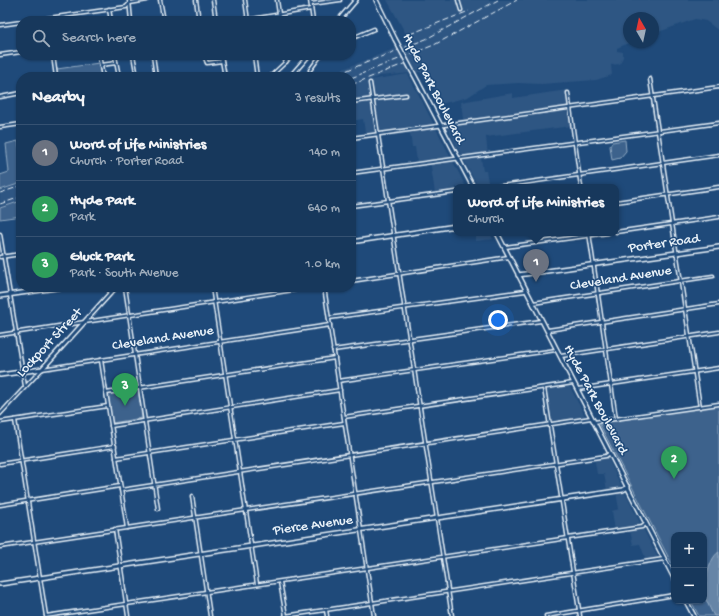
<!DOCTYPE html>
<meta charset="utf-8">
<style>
body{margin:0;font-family:"Gochi Hand",sans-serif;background:#244365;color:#f1f3f6}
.controls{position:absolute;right:12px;bottom:12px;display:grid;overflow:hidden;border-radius:8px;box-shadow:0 1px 3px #0004}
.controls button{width:36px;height:36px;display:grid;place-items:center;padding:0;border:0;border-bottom:1px solid #365272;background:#17385c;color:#f1f3f6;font:20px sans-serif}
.compass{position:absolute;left:623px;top:12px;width:36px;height:36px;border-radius:50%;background:#17385c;box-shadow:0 1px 3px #0004;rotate:351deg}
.you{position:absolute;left:498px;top:320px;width:14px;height:14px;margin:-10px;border:3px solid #fff;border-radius:50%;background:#1a73e8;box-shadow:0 0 0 6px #1a73e833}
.badge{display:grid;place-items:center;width:26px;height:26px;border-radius:50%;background:#95b2f1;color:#fff;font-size:13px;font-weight:700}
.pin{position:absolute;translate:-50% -33px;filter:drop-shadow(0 1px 2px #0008)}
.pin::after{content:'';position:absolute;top:21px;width:14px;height:12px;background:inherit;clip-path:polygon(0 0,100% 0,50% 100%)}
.popup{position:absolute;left:453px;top:184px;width:166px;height:52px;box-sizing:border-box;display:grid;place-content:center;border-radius:8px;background:#17385c;filter:drop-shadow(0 1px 3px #0005);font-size:13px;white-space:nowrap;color:#9eacbb}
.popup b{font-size:15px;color:#f1f3f6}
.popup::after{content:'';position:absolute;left:50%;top:100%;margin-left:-8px;border:8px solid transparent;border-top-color:#17385c}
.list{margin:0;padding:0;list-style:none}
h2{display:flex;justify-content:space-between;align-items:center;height:52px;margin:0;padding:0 16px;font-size:17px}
h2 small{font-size:13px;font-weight:400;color:#9eacbb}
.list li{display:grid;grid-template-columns:26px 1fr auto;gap:12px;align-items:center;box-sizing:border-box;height:56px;padding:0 16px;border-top:1px solid #365272}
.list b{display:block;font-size:15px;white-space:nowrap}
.list p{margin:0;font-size:13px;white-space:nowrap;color:#9eacbb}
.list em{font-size:13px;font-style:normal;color:#9eacbb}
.icon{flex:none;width:22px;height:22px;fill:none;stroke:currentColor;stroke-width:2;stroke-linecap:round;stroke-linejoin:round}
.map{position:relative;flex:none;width:719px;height:616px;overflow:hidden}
.search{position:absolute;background:#17385c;box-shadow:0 1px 3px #0004;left:16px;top:16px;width:340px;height:44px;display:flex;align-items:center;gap:10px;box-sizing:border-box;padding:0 14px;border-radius:16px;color:#9eacbb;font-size:15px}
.panel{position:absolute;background:#17385c;box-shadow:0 1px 3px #0004;left:16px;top:72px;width:340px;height:220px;border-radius:16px}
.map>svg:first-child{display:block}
.built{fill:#2e5683}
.green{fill:#3c628c;stroke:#92aac2}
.water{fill:#6685a7;stroke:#9ab0c7}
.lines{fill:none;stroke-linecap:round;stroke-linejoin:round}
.street-casing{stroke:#e8f1f8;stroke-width:5}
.secondary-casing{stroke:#e8f1f8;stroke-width:6}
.street{stroke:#1f4a7a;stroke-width:2}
.secondary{stroke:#1f4a7a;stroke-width:3}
.rail{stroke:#e8f1f8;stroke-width:1;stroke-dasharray:6 3;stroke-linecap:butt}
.secondary-bridge-casing{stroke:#e8f1f8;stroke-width:6;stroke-linecap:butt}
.secondary-bridge{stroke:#1f4a7a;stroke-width:3}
.labels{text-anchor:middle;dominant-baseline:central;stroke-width:3;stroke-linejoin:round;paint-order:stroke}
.street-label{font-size:14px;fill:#e8f1f8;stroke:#1f4a7a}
</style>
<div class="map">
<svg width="719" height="616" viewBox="0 0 719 616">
<rect width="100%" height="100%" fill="#1f4a7a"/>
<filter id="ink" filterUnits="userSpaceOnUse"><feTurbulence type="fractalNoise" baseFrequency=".025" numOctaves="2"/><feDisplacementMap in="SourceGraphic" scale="8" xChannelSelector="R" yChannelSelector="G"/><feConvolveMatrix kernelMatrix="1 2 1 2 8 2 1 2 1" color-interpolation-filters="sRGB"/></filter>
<g filter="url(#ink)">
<g class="built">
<polygon points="387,0 719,0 719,31 706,21 695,19 653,34 653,18 629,18 629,42 631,42 617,48 617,51 623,52 623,57 620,64 611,65 612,75 596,80 541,84 518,83 486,85 468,97 441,104 432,83 420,72 380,76 370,80 408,74 466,187 456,187 456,190 435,193 430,160 417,162 415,147 412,147 410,133 366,139 363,119 351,121 351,77 323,77 406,44 406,34"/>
<polygon points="567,90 572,126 486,137 488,156 481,158 483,171 486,171 489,187 478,187 444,122 463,119 461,102 513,93 513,98"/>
<polygon points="21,183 21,201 0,208 0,190"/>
<polygon points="475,233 490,233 493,239 476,241"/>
<polygon points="569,385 586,418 550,423 545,389"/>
<polygon points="606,454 622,488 607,490 604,474 597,474 594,456"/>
<polygon points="624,491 658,558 646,560 640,544 633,545 630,530 615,532 612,511 619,509 616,492"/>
</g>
<g class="green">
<polygon points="99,63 101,77 58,77 57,69"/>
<polygon points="625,140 626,151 620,158 612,160 610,146 612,142"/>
<polygon points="18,141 21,156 21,183 0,190 0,175 9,172 6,144"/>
<polygon points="21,201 21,216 0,219 0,208"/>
<polygon points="138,389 142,418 112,423 108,393"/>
<polygon points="719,405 719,616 699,616 691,601 704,601 704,535 674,535 674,568 599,423"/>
</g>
<path class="water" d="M719,552v64h-5c-3,-5 -5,-10 -7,-14 -4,-12 1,-44 12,-50z"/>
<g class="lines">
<g class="street-casing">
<g id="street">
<polyline points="129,0 131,21"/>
<polyline points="160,0 164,21"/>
<polyline points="196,0 199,21"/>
<polyline points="213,0 216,21"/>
<polyline points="245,0 248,21"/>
<polyline points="277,0 280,21"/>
<polyline points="310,0 313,21"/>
<polyline points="458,0 461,10"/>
<polyline points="311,4 340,0"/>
<polyline points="109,9 111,21"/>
<polyline points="28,21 126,7 130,3 147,0"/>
<polyline points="240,21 311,9"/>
<polyline points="0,25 21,22"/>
<polyline points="351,37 355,37 374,29"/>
<polyline points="0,55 21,52"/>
<polyline points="53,55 56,77"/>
<polyline points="99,55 103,77"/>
<polyline points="133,55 137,77"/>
<polyline points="153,55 156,77"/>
<polyline points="204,55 207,63 222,61"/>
<polyline points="221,55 225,77"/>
<polyline points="254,55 257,77"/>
<polyline points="285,55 286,62"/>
<polyline points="115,56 119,77"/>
<polyline points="101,65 116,63"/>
<polyline points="310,70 321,55"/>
<polyline points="270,77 293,55"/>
<polyline points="650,79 700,407"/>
<polyline points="370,83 452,616"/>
<polyline points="568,93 581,187"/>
<polyline points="0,97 21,93"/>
<polyline points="351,102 406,95"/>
<polyline points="0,127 21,124"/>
<polyline points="351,138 719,87"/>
<polyline points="351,173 719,123"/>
<polyline points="494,187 719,155"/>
<polyline points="616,202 719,187"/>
<polyline points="351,206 456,192"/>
<polyline points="616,232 719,217"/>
<polyline points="589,233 616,419"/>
<polyline points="0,234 25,386"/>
<polyline points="505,247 608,233"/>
<polyline points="0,257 21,254"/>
<polyline points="351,281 509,257"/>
<polyline points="125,287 158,509"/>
<polyline points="212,287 257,584"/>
<polyline points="324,287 374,616"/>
<polyline points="533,303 713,276"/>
<polyline points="329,318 525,291"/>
<polyline points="548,330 719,304"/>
<polyline points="0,335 313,287"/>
<polyline points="333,350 541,321"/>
<polyline points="561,356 719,332"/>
<polyline points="101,360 127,528"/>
<polyline points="338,381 556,350"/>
<polyline points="544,388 580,616"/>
<polyline points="578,389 719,368"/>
<polyline points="106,393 335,358"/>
<polyline points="0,414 42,369 330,325"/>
<polyline points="344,417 573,383"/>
<polyline points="15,420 46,616"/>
<polyline points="0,422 108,406"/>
<polyline points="594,422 719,404"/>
<polyline points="111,426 340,390"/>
<polyline points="116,458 344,423"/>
<polyline points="0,464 115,446"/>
<polyline points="121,490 591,418"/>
<polyline points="192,496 210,616"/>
<polyline points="0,505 120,486"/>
<polyline points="115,529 128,616"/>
<polyline points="0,547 606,456 610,453"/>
<polyline points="280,582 286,616"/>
<polyline points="326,610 327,616"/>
<polyline points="46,616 568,538 642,527 646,524"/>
<polyline points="285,616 664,559"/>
<polyline points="546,616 674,595"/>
</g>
</g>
<g class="secondary-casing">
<g id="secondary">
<polyline points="376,0 395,39"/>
<polyline points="338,21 356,0"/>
<polyline points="290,77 309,55"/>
<polyline points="418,82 473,187"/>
<polyline points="497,233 674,578"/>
<polyline points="351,242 456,226"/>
<polyline points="518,275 719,247"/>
<polyline points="0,296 63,287"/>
<polyline points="0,375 42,369 116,287"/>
<polyline points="0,584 623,490 628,487"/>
<polyline points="686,601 694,616"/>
</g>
</g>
<use href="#street" class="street"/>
<use href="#secondary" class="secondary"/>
<g class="rail">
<polyline points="410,34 469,11"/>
<polyline points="330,77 426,39 498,0"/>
<polyline points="351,78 434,45 517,0"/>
<polyline points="351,85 406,63"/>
<polyline points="0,193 21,186"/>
<polyline points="0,204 21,197"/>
</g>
<g class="secondary-bridge-casing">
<polyline id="secondary-bridge" points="395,39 418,82"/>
</g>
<use href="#secondary-bridge" class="secondary-bridge"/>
</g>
</g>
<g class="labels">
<g class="street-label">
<text transform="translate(433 89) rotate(63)">Hyde Park Boulevard</text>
<text transform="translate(664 244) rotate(-8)">Porter Road</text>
<text transform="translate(621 279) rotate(-9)">Cleveland Avenue</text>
<text transform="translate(163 339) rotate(-9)">Cleveland Avenue</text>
<text transform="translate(50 343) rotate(-47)">Lockport Street</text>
<text transform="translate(595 400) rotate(62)">Hyde Park Boulevard</text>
<text transform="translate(313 526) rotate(-8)">Pierce Avenue</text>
</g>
</g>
</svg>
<div class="controls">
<button>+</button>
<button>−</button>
</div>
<svg class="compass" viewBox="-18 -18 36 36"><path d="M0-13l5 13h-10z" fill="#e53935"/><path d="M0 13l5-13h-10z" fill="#9eacbb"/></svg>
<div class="you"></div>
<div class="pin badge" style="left:536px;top:282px;background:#6b7280">1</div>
<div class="popup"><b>Word of Life Ministries</b>Church</div>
<div class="pin badge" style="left:674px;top:479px;background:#2e9e5b">2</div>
<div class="pin badge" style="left:125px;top:406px;background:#2e9e5b">3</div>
<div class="search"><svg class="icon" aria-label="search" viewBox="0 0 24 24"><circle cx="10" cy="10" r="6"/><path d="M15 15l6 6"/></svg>Search here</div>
<section class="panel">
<h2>Nearby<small>3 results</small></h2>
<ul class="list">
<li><span class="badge" style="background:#6b7280">1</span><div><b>Word of Life Ministries</b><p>Church · Porter Road</p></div><em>140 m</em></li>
<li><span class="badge" style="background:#2e9e5b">2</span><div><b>Hyde Park</b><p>Park</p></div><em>640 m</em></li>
<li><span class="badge" style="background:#2e9e5b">3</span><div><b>Gluck Park</b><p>Park · South Avenue</p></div><em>1.0 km</em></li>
</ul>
</section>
</div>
